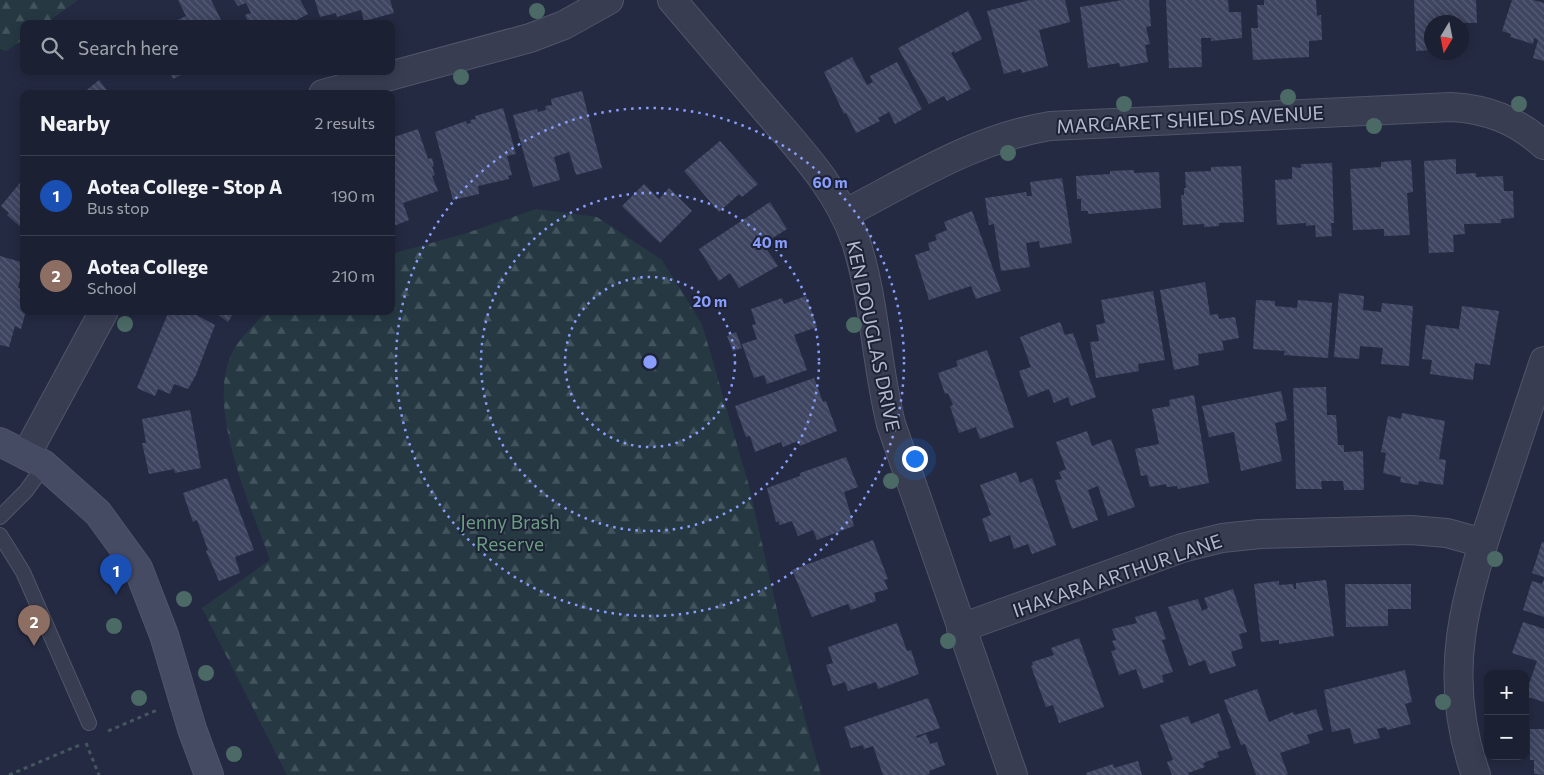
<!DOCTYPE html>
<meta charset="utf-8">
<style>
body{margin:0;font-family:Commissioner,sans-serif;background:#282d3e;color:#f1f3f6}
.controls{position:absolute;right:15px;bottom:15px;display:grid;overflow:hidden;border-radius:10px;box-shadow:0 2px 12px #0003}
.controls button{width:45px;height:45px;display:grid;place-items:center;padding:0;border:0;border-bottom:1px solid #393e4d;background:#1b2032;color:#f1f3f6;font:25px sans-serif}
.compass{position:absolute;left:1424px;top:15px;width:45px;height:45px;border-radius:50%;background:#1b2032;box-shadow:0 2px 12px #0003;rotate:190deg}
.you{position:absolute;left:914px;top:458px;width:18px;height:18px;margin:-12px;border:4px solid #fff;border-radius:50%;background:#1a73e8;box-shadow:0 0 0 8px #1a73e833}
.badge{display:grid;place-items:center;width:32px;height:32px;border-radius:50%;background:#8bbbb9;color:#fff;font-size:16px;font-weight:700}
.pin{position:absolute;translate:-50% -41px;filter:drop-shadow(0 1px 2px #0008)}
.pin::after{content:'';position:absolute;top:26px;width:18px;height:15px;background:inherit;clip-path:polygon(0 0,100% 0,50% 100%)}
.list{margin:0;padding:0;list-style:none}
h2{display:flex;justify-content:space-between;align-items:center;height:65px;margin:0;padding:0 20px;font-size:21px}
h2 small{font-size:16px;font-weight:400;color:#a0a3ac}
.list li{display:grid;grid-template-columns:32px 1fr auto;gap:15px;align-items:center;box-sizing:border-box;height:80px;padding:0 20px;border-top:1px solid #393e4d}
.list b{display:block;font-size:19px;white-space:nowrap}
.list p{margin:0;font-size:16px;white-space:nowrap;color:#a0a3ac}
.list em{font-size:16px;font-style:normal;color:#a0a3ac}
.icon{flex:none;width:28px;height:28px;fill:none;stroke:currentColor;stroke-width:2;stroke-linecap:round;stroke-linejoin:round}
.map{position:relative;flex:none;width:1544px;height:775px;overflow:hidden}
.search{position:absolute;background:#1b2032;box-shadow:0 2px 12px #0003;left:20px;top:20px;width:375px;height:55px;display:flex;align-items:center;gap:12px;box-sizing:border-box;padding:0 18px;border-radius:10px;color:#a0a3ac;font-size:19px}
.panel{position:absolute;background:#1b2032;box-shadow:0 2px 12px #0003;left:20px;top:90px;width:375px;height:225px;border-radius:10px}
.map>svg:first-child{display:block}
.forest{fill:url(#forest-firs)}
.building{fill:url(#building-back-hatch)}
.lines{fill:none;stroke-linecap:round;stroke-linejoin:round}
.lane-casing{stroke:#505569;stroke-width:16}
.street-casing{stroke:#505569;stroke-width:30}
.secondary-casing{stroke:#505569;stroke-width:30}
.path{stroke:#44565f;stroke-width:3;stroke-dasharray:4 4;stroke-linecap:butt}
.lane{stroke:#383d51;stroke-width:14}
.street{stroke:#383d51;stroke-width:28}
.secondary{stroke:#464b64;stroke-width:28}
.tree{fill:#4b6a65}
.ring{fill:none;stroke:#889dfd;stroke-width:2.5;stroke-dasharray:2.5 5}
.labels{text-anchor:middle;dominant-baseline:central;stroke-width:4;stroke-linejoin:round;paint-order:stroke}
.street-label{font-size:19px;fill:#b5b9cc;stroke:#1d2236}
.park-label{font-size:19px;fill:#6b9e81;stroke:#1d2236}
.centre{fill:#889dfd;stroke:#1d2236;stroke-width:2.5}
.ring-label{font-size:15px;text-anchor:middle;font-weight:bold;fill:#889dfd;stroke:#1d2236;stroke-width:4;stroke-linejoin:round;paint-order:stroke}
</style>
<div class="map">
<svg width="1544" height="775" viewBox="0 0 1544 775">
<defs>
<pattern id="forest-firs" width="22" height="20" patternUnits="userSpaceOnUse" patternTransform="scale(1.25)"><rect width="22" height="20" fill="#263943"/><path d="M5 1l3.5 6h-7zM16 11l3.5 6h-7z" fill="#43545d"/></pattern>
<pattern id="building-back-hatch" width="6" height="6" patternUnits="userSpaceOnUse" patternTransform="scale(1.25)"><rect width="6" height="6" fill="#3e4560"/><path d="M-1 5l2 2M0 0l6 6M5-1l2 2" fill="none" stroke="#585e76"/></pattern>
</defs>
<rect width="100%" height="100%" fill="#242a42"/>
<g class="forest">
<polygon points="0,0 78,0 45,24 24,24 24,39 6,51 0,49"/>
<path d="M536,209l61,8 65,43 40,64 47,162 38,168 34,121h-534l-85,-167 68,-48c-19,-54 -65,-152 -38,-207 7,-15 24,-29 34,-42h125v-57l73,-20z"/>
</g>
<g class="building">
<polygon points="178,0 211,0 223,24 174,24 173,22 186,16"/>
<polygon points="234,0 300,0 308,14 289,24 249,24 245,15 251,13 246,3 238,6"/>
<polygon points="315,0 390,0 394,13 364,21 361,10 337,17 336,13 320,17"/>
<polygon points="1030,0 1065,0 1070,22 1039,30 1048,66 1022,73 1021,69 1004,74 987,11"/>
<polygon points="1122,0 1149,0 1151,26 1146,27 1150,44 1145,45 1148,62 1120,67 1119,63 1088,68 1080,7"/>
<polygon points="1166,0 1228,0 1229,12 1241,12 1242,38 1211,41 1211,38 1201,38 1202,67 1169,68"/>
<polygon points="1264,0 1316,0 1317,16 1321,15 1322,40 1309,41 1309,57 1253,60 1251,28 1258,28 1257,5 1264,5"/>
<polygon points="1414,0 1476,0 1477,23 1432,22 1432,50 1416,51"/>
<polygon points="1512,0 1533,0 1544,3 1544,61 1533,58 1538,40 1534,38 1533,44 1510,37 1511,34 1502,31"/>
<polygon points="968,11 982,39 955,53 954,51 951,53 971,89 947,101 944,96 929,104 898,48"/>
<polygon points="852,57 867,85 873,82 870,76 897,62 922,109 895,124 889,112 878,118 880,121 856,133 846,113 844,114 824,72"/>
<polygon points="169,71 189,71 173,79"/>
<polygon points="99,80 110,94 82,94"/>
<polygon points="582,91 602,168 576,175 569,152 554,157 560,180 533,187 513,115 537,109 538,112 546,110 545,106 552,105 551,99"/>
<polygon points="503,108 516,154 507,156 512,175 508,176 509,179 478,186 479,194 453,200 435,132 466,121 467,124 471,123 470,120 476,119 475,116"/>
<polygon points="418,129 428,159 432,158 434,166 432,167 435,175 432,176 438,191 403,203 409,220 391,227 391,138"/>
<polygon points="720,141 758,184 742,197 739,194 719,212 684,171"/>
<polygon points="1456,159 1456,174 1476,173 1476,177 1503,176 1504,191 1513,191 1514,218 1501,219 1501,223 1464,224 1465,234 1453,235 1454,252 1429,253 1424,161"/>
<polygon points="1411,160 1413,192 1407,193 1410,235 1384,236 1384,229 1353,230 1350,169 1381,167 1381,162"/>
<polygon points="1332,163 1334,223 1331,223 1332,236 1316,237 1315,225 1306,226 1306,223 1277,225 1275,180 1292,179 1292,167 1301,168 1301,164"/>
<polygon points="1241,166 1244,222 1219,223 1219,226 1204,227 1204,224 1183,225 1181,195 1184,195 1184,188 1186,188 1185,172 1211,171 1211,167"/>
<polygon points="1134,170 1134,173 1159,172 1161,208 1088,214 1088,211 1081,211 1081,199 1077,199 1076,176 1110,174 1110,171"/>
<polygon points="24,178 24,230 7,215 9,213 1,206"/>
<polygon points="1062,178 1072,243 1040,248 1039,241 1026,243 1030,267 1001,271 994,224 989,225 985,198 1026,192 1027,196 1032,196 1030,182"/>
<polygon points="644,184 659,199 669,188 692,211 660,243 622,206"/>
<polygon points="770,202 787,229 763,244 778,266 739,288 730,273 719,281 699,249"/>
<polygon points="972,211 1001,291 976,299 971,286 929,300 915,255 930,250 928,243 937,240 935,235 947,230 944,222"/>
<polygon points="0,256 24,263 18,288 24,290 24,311 26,311 21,329 15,326 9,347 0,345"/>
<polygon points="1205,282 1210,315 1218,314 1219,319 1235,317 1239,338 1222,341 1224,350 1198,354 1199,365 1174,370 1160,290"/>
<polygon points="1153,291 1165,360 1138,364 1139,371 1096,378 1090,342 1099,341 1096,325 1105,323 1101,300"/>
<polygon points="1339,293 1364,296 1363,310 1381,312 1382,303 1413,306 1409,366 1381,364 1383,348 1360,346 1359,359 1334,357"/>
<polygon points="806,296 817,327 794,335 807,370 767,384 764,375 754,378 742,344 757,339 752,325 756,324 751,309 782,298 784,304"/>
<polygon points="1256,300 1275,301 1275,306 1297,308 1298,300 1332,303 1328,358 1284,355 1285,351 1253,349"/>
<polygon points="1462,306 1499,311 1490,365 1475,363 1473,380 1430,374 1432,360 1422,359 1426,325 1459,329"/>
<polygon points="169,311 189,311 215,325 196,375 188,389 174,384 170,394 158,389 155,396 137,388"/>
<polygon points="213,311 235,311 228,322"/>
<polygon points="1060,322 1065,335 1073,333 1096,397 1071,406 1068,397 1054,403 1049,389 1028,397 1019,371 1031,367 1020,337"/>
<polygon points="736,332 742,348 733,351 727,336"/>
<polygon points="987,350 1014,427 980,439 976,427 959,433 950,406 953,405 948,393 945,394 938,373 958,366 956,361"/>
<polygon points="814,378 823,402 826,401 837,431 800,446 798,441 783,447 781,442 755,452 750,436 746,437 735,406"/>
<polygon points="1326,387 1327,415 1336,415 1338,445 1344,445 1344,452 1363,451 1364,490 1344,490 1343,481 1321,481 1322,489 1296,489 1293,388"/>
<polygon points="1281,391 1287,420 1275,423 1282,461 1241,471 1234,432 1209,437 1202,406"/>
<polygon points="1194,395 1209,483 1178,489 1177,486 1167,487 1166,484 1150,487 1147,475 1141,476 1135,449 1159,444 1152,409 1170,406 1169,400"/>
<polygon points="190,410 201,468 175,473 174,469 149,474 142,443 146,443 142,419"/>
<polygon points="1402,413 1445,421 1439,459 1446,460 1443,485 1419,481 1418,485 1400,482 1401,477 1383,473 1386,453 1381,452 1388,416 1401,419"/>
<polygon points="1087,431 1092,446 1111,439 1135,507 1108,516 1098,486 1088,490 1098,520 1072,529 1055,480 1062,479 1059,472 1066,469 1056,442"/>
<polygon points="846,457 858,487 844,492 854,526 817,540 813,530 798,536 792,521 780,525 778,521 776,522 767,488 800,476 800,473"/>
<polygon points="1016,472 1020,483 1032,478 1056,545 1032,554 1028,544 1014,549 1010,535 990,542 982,519 991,515 980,485"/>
<polygon points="227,478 254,550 235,557 240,573 219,581 206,551 208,550 197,520 193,522 183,493"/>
<polygon points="873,540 888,579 884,580 888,589 874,593 876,601 851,610 848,604 812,617 792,570"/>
<polygon points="1542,542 1544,542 1544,577 1532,573"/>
<polygon points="1544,579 1544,617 1523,610 1532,581 1542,584"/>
<polygon points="1326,580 1334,636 1279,644 1279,640 1261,642 1254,584 1279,581 1279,585 1293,584 1294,589 1296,589 1296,583"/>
<polygon points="1345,584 1411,584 1411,609 1388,609 1388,626 1346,627"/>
<polygon points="1233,589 1247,632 1239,634 1243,648 1231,652 1236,666 1210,674 1205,660 1189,666 1168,607 1198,599 1202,611 1208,608 1204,598"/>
<polygon points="1156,611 1166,639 1162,640 1173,672 1162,675 1164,682 1143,689 1136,669 1119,675 1111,651 1116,650 1112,641 1116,640 1112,629 1137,623 1135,617"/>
<polygon points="1523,622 1544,629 1544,702 1525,696 1537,661 1512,653"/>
<polygon points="897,623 907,651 911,650 919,674 878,689 876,682 848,691 845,682 833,686 826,665 833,663 828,647"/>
<polygon points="1079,638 1104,707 1059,723 1053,705 1046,707 1031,666 1033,665 1032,662 1054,655 1051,648"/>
<polygon points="1405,670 1412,702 1405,704 1411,724 1387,730 1386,727 1377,729 1380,738 1354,744 1350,728 1332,732 1324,690"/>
<polygon points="1257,689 1269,722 1293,712 1294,715 1316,709 1323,730 1307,735 1310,743 1280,753 1288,774 1285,775 1256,775 1245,744 1241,745 1224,700"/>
<polygon points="928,698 940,728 916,736 917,738 926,734 930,744 937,742 945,765 929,771 930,774 926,775 883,775 873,746 864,749 863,745 851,748 844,727"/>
<polygon points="1219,713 1231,748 1217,752 1219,757 1203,763 1205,767 1188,773 1189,775 1172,775 1167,762 1173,760 1160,725 1188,716 1191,724"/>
<polygon points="1530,729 1544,729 1544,775 1534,774 1534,760 1530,760"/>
<polygon points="1138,761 1142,775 1087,775 1086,773 1113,764 1114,768"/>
</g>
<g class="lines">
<g class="lane-casing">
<g id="lane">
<polyline points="0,517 26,491 44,466"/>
<polyline points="0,535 23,572 89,723"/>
</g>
</g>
<g class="street-casing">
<g id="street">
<path d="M672,0c31,36 62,73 93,109 36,42 73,80 91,133 19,59 20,122 35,182l122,351"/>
<polyline points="323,94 530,38 564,25 609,0"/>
<path d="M844,214c66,-34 132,-76 206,-88l401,-19c36,2 65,13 93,38"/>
<polyline points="26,455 104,311"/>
<polyline points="961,628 1182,548 1222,538 1260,534 1411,530 1447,533 1483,543"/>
<path d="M1476,775c-36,-100 -11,-177 21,-273 16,-47 31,-94 47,-141"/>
</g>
</g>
<g class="secondary-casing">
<polyline id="secondary" points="0,442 43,464 98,513 138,568 164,635 192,729 209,775"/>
</g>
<g class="path">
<polyline points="108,731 157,710"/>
<polyline points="86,743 99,775"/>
<polyline points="9,775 82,744"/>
</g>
<use href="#lane" class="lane"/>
<use href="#street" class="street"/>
<use href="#secondary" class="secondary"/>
</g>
<g class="tree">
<circle cx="537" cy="11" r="8"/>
<circle cx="461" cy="77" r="8"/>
<circle cx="1288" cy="97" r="8"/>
<circle cx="1124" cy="104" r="8"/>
<circle cx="1519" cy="104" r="8"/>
<circle cx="1374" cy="126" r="8"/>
<circle cx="1008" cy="153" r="8"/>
<circle cx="125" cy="324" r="8"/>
<circle cx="854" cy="325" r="8"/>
<circle cx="891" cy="481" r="8"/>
<circle cx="1495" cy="559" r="8"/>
<circle cx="184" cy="599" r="8"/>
<circle cx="114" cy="626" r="8"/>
<circle cx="948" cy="641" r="8"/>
<circle cx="206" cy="673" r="8"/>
<circle cx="139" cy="698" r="8"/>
<circle cx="1443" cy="702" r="8"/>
<circle cx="234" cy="754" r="8"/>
</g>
<g class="ring">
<circle cx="650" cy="362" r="85"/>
<circle cx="650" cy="362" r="169"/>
<circle cx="650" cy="362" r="254"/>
</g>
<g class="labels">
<g class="street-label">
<text transform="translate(1190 119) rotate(-3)">MARGARET SHIELDS AVENUE</text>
<text transform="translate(874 336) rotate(78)">KEN DOUGLAS DRIVE</text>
<text transform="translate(1117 575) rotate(-19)">IHAKARA ARTHUR LANE</text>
</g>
<g class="park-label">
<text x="510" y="521">Jenny Brash<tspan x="510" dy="22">Reserve</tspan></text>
</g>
</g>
<circle cx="650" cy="362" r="8" class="centre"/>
<g class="ring-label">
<text x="830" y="188">60 m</text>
<text x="770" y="248">40 m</text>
<text x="710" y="307">20 m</text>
</g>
</svg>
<div class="controls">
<button>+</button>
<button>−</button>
</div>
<svg class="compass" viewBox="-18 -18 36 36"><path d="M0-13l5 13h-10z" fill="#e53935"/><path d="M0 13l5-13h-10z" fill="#a0a3ac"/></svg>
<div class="you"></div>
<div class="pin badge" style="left:116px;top:595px;background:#1a4fb4">1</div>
<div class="pin badge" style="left:34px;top:646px;background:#8d6e63">2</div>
<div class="search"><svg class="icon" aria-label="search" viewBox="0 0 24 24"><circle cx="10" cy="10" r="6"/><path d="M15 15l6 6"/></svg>Search here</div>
<section class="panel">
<h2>Nearby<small>2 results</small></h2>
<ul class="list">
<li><span class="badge" style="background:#1a4fb4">1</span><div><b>Aotea College - Stop A</b><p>Bus stop</p></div><em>190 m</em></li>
<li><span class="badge" style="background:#8d6e63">2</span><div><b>Aotea College</b><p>School</p></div><em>210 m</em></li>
</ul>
</section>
</div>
